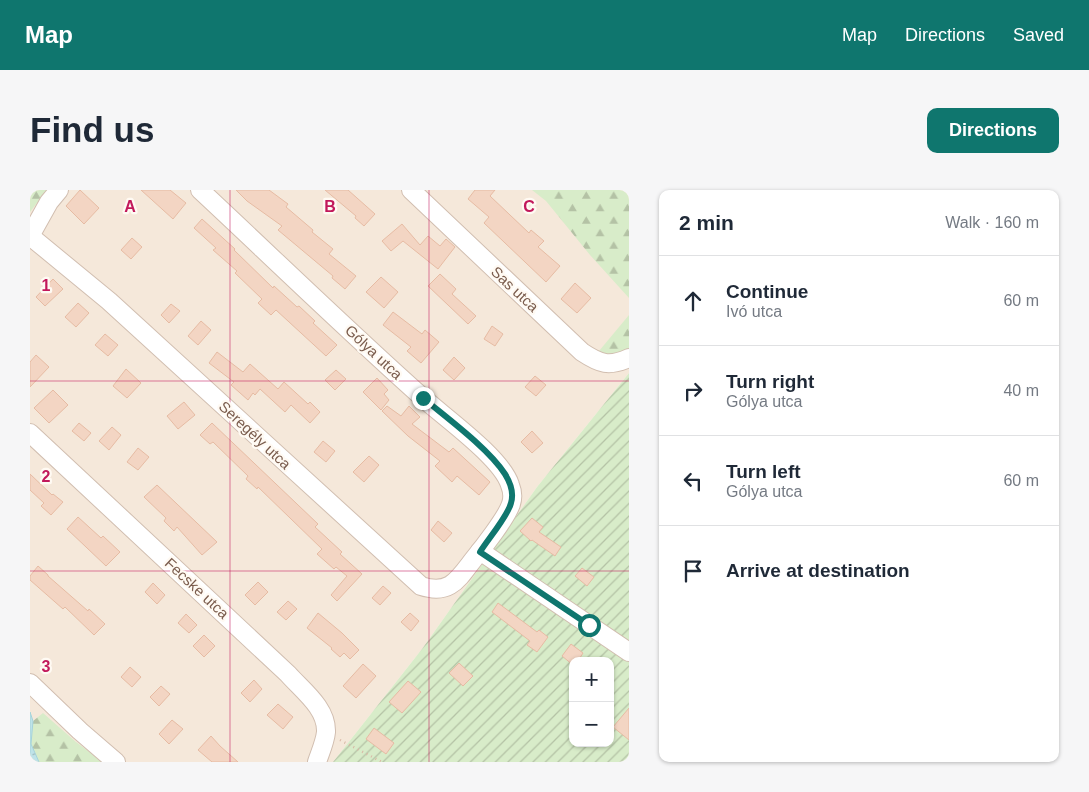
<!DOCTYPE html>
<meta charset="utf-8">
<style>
body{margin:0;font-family:Helvetica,sans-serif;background:#f6f6f7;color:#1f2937}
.controls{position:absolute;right:15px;bottom:15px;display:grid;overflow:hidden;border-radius:10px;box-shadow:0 1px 4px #0004}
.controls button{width:45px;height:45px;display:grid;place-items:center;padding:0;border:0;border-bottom:1px solid #e0e1e3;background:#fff;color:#1f2937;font:25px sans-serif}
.stop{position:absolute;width:15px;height:15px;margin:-11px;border:4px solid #0f766e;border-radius:50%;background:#fff}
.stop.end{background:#0f766e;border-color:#fff;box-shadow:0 1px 5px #0008}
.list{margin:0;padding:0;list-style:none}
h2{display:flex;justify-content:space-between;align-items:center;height:65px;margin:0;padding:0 20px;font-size:21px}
h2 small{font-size:16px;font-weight:400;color:#747a83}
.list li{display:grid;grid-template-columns:32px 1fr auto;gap:15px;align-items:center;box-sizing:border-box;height:90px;padding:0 20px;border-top:1px solid #e0e1e3}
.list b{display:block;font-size:19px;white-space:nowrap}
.list p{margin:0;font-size:16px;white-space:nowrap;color:#747a83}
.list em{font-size:16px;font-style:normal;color:#747a83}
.icon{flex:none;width:28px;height:28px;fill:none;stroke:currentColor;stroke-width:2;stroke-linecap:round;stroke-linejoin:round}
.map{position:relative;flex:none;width:599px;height:572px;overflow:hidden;border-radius:10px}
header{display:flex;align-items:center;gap:30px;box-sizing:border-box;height:70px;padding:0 25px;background:#0f766e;color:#fff}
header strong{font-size:24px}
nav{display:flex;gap:28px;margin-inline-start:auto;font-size:18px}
.intro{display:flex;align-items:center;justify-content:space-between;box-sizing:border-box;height:120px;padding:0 30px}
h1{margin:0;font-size:35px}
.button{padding:12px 22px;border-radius:10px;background:#0f766e;color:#fff;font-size:18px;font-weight:700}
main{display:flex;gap:30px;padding:0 30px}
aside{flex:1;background:#fff;border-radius:10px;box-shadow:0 1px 4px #0004}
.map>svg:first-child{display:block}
.residential{fill:#f5e8da}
.forest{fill:url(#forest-firs)}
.garden{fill:url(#garden-furrows);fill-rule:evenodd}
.water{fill:url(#water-ripples);stroke:#a5d3da}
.building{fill:#f3d5c3;stroke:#e6bba3}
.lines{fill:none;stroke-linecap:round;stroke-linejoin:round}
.minor-casing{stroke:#d1beb0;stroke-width:20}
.path{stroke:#d9b8a5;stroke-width:2.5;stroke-dasharray:1 4;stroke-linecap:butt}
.minor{stroke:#fff;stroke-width:18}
.route{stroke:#0f766e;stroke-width:6}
.grid{fill:none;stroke:#c2185b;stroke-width:1;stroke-opacity:0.55}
.labels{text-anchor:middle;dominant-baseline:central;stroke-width:4.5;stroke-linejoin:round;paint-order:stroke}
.street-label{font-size:15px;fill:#7a5c4d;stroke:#fffaf3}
.grid-label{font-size:16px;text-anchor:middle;font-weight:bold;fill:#c2185b;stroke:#fffaf3;stroke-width:4.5;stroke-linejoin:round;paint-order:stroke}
</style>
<header>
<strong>Map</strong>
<nav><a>Map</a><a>Directions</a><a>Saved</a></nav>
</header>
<div class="intro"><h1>Find us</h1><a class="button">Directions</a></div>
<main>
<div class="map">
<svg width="599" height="572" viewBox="0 0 599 572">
<defs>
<pattern id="forest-firs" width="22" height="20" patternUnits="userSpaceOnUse" patternTransform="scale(1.25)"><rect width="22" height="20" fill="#d8ecc9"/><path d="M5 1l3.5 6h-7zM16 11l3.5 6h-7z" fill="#b4c2a5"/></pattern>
<pattern id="garden-furrows" width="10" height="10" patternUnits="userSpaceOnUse" patternTransform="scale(1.25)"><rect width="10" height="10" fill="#d8ecc9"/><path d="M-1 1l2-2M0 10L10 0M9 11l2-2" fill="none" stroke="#b4c2a5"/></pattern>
<pattern id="water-ripples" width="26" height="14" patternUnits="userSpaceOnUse" patternTransform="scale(1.25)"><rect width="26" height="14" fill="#bfe3e8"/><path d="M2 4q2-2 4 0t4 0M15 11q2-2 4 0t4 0" fill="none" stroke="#a0bbbe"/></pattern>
</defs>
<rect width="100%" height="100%" fill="#fdf6ec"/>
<polygon class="residential" points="0,0 599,0 599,183 507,297 392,459 303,572 0,572"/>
<g class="forest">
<polygon points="0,0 17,0 0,22"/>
<polygon points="502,0 599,0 599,108 560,65 516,11"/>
<polygon points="599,125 599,163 578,167 569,161"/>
<polygon points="13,523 46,552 73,572 9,572 1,554 3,531"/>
</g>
<path class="garden" d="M599,183v389h-296l89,-113 115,-162zM543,471h37v82h-37z"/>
<polygon class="water" points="0,522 3,531 1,554 9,572 0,572"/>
<g class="building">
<polygon points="50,0 69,18 54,34 36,16"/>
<polygon points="111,0 140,0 156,13 143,29"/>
<polygon points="206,0 239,0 258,14 256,17 283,40 282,42 303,59 299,64 326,86 315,99 302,88 303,86 248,40 252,36 217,11"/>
<polygon points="295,0 318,0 345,24 334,36 325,28 326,26"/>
<polygon points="445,0 465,0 460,6 499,43 501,40 514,51 508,57 530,76 516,92 454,33 459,27 438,9"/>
<polygon points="172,29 205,59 204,60 243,98 244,96 267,117 269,116 285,131 283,133 307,155 296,166 246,120 241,125 228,113 232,109 205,83 207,81 183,60 186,58 164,38"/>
<polygon points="372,34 390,55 398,46 410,56 416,49 425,57 408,79 373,51 361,61 352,51"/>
<polygon points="102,48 112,57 101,69 91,60"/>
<polygon points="410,84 426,99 422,104 446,126 438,134 398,96"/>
<polygon points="351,87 368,102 354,118 336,102"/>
<polygon points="23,89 33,99 15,116 6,107"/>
<polygon points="545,93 561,108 547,123 531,109"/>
<polygon points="48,113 59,123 46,137 35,127"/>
<polygon points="141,114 150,121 139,133 131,125"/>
<polygon points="363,122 392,144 395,140 409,152 391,173 377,161 381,157 353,135"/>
<polygon points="171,131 181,140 168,155 158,146"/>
<polygon points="462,136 473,144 465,156 454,149"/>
<polygon points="75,144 88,155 78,166 65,155"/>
<polygon points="187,162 213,182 220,174 248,199 254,192 278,214 280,212 290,222 280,233 261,215 255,222 230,199 225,205 223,203 218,210 201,195 204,192 179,173"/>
<polygon points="6,165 19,177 0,197 0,172"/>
<polygon points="424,167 435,178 424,190 413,180"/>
<polygon points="96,179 111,193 97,208 83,196"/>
<polygon points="306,180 316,189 305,200 295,190"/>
<polygon points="505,186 516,195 506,206 495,197"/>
<polygon points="347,188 358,200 354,204 359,210 351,220 333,202"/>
<polygon points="23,200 38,215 19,233 4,218"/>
<polygon points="154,212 165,225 148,239 137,226"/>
<polygon points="357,216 371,226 379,216 390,227 382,234 419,262 423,258 460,292 449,305 427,286 422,292 405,276 410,271 378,246 352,221"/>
<polygon points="49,233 61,243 54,251 42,241"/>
<polygon points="182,233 288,334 285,337 312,362 310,364 332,384 307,411 301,405 317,386 306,377 304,379 287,364 292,359 228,297 227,299 216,289 218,286 183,252 180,254 170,245"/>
<polygon points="82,237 91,245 79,260 69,251"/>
<polygon points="502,241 513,253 502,263 491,252"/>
<polygon points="293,251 305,261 296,272 284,262"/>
<polygon points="108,258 119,267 108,280 97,272"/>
<polygon points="339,266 349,275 334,292 323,282"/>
<polygon points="0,284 22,305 23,304 33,312 21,325 11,316 14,313 0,300"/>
<polygon points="127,295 187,352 172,365 147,337 144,341 134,331 136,328 114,307"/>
<polygon points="48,327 71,348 73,346 90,362 76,376 37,339"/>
<polygon points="502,328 513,337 509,342 531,357 525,366 502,350 501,351 490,341"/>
<polygon points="408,331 422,343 414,352 401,340"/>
<polygon points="8,376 18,385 18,386 58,421 59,419 75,434 64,445 35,417 33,419 0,390 0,386"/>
<polygon points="552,378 564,387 557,396 545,386"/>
<polygon points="228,392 238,402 225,415 215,405"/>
<polygon points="123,393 135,405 127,414 115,402"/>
<polygon points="353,396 361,403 350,415 342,408"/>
<polygon points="258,411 267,419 256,430 247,422"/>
<polygon points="468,413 507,442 509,440 518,447 507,462 497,455 500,451 462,422"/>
<polygon points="288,423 312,443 329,460 320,469 314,463 310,467 301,459 302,458 277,438"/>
<polygon points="380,423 389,431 381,441 371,432"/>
<polygon points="156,424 167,435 159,443 148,433"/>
<polygon points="174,445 185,456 174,467 163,456"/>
<polygon points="541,454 553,463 548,471 543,471 543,475 532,466"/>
<polygon points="429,473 443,486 433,496 419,483"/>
<polygon points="333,474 346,486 326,508 313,496"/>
<polygon points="100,477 111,487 102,497 91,487"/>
<polygon points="224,490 232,499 220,512 211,503"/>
<polygon points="378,491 391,502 372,523 359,512"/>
<polygon points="131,496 140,504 129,516 120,507"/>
<polygon points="248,514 263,527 253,539 237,525"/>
<polygon points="599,518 599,550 583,537"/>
<polygon points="142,530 153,539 139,554 129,544"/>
<polygon points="344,538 364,553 356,564 336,549"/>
<polygon points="181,546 190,556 208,572 182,572 168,560"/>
</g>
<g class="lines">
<g class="minor-casing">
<g id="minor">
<path d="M381,0l171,162c18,12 27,15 47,6"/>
<path d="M0,46l79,65 312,285c28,9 36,-5 52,-26 9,-11 34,-43 38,-56 2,-6 1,-14 -1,-19 -8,-27 -66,-68 -88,-88 -75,-67 -148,-138 -222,-207"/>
<polyline points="0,46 19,12 29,0"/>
<path d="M0,243l258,241c14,16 39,34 38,58 -1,10 -6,21 -9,30"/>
<polyline points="450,361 599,462"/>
<polyline points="0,493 50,541 86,572"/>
</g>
</g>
<polyline class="path" points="310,550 352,572"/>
<use href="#minor" class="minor"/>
</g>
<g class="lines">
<path class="route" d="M393,208c24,20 65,50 82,76 5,8 9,19 6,29 -3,13 -23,36 -31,49l109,73"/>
</g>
<path class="grid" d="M200,0v572M399,0v572M0,191h599M0,381h599"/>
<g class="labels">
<g class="street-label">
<text transform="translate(485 99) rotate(43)">Sas utca</text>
<text transform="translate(344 162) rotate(43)">Gólya utca</text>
<text transform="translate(225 245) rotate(43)">Seregély utca</text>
<text transform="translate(167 398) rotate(43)">Fecske utca</text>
</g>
</g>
<g class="grid-label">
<text x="100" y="22">A</text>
<text x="300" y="22">B</text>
<text x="499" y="22">C</text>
<text x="16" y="101">1</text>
<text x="16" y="292">2</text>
<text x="16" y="482">3</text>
</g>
</svg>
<div class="controls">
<button>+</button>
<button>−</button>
</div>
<div class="stop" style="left:559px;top:435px"></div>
<div class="stop end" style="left:393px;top:208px"></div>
</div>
<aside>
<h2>2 min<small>Walk · 160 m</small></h2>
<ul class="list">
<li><svg class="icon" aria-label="ahead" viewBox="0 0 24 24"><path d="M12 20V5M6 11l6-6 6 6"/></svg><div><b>Continue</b><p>Ivó utca</p></div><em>60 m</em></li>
<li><svg class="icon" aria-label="right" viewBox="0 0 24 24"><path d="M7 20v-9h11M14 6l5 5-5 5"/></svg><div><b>Turn right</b><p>Gólya utca</p></div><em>40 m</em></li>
<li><svg class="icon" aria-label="left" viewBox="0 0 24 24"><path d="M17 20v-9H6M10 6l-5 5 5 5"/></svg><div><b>Turn left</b><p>Gólya utca</p></div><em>60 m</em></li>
<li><svg class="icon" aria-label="arrive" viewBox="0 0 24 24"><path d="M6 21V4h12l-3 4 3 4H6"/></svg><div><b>Arrive at destination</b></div></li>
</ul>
</aside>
</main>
